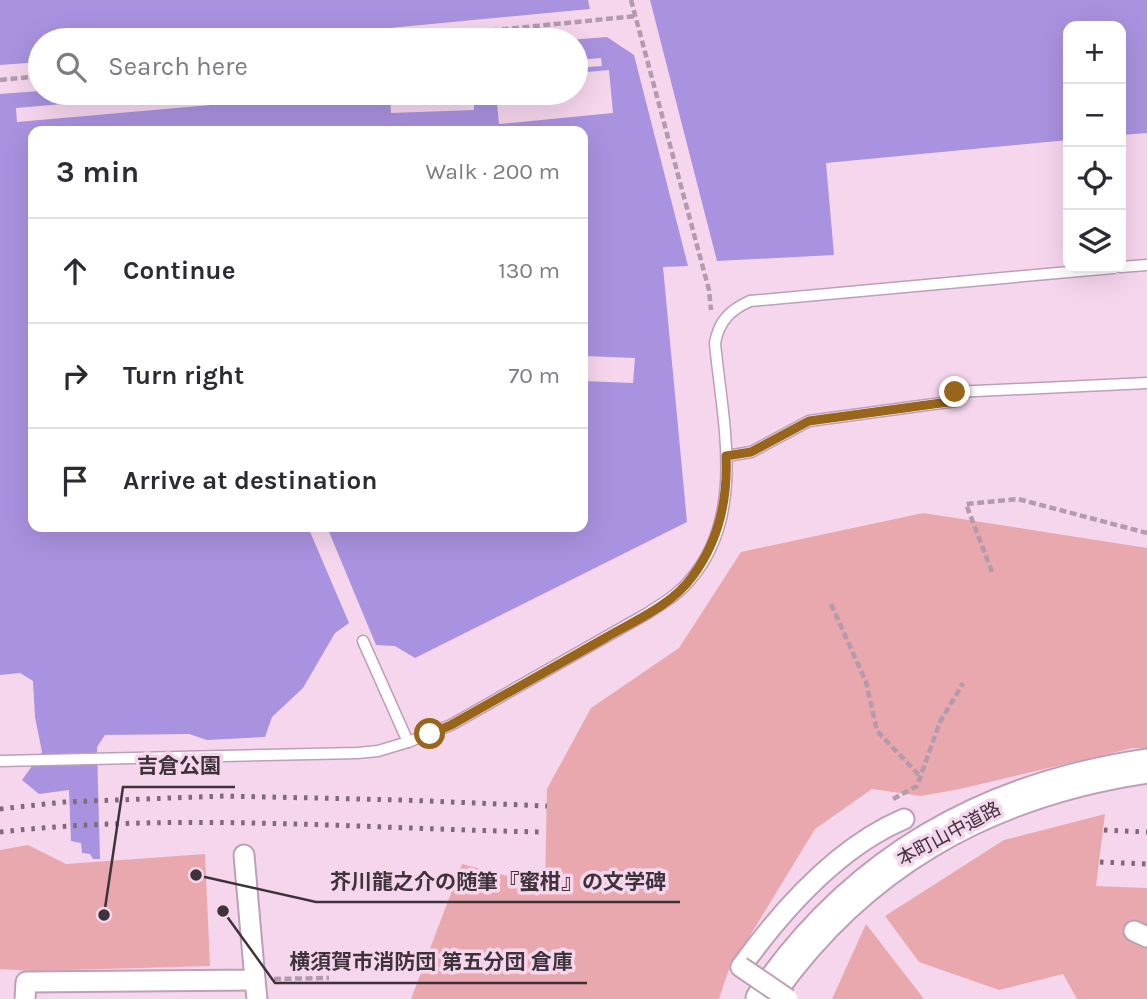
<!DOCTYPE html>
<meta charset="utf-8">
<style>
body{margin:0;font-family:Karla,"Noto Sans JP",sans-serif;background:#f2f2f3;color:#2b2b33}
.controls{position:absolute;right:21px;top:21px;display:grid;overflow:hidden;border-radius:14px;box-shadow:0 7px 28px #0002}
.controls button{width:63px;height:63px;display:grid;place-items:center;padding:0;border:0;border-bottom:2px solid #e1e1e2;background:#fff;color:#2b2b33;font:35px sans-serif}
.stop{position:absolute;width:21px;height:21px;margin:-16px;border:5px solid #98651a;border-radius:50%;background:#fff}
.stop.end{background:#98651a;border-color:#fff;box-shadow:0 2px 7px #0008}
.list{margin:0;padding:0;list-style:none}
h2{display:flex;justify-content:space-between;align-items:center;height:91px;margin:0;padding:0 28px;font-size:30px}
h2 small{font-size:23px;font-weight:400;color:#7c7c81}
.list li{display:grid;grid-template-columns:46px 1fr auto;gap:21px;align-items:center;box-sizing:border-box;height:105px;padding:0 28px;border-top:2px solid #e1e1e2}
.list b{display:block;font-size:26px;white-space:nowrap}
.list em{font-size:23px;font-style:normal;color:#7c7c81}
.icon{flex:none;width:38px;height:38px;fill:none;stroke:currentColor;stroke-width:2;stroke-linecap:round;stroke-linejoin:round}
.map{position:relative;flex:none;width:1147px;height:999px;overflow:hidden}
.search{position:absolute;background:#fff;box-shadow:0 7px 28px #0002;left:28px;top:28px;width:560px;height:77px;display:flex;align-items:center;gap:18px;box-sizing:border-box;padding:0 24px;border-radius:38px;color:#7c7c81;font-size:26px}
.panel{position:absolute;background:#fff;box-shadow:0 7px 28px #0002;left:28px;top:126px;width:560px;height:406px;border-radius:14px}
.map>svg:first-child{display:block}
.green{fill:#e9a8ad}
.water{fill:#a992df}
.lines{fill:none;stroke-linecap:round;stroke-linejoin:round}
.lane-casing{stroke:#be9fb6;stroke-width:13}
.street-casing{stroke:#be9fb6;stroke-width:23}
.highway-casing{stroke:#be9fb6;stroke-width:37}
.path{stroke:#b39aac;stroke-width:4.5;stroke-dasharray:7 3.5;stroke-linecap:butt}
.lane{stroke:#fff;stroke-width:10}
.street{stroke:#fff;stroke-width:19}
.highway{stroke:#fff;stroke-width:33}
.rail{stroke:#7d6a78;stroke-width:5;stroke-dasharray:3.5 7;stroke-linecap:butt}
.street-bridge-casing{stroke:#be9fb6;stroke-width:23;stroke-linecap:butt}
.street-bridge{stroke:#fff;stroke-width:19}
.route{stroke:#98651a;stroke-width:9}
.labels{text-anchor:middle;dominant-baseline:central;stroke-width:7;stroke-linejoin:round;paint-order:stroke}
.street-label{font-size:19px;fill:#3e323b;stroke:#f6d6ed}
.leader{fill:none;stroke:#3e323b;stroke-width:2.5}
.callout-dot{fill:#3e323b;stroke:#f6d6ed;stroke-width:2.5}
.callout-label{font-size:21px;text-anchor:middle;font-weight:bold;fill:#3e323b;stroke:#f6d6ed;stroke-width:7;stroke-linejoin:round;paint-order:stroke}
</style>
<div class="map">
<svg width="1147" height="999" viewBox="0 0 1147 999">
<rect width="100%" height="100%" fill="#f6d6ed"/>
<g class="green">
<polygon points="923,513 1147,548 1147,748 1133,748 960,789 921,796 872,789 815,829 728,972 719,999 411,999 462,864 545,886 547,789 591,708 679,648 741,552"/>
<polygon points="1105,814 1096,886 1147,888 1147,999 1077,999 1063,974 999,990 919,962 885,916 1004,840"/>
<polygon points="28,845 66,864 205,854 210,966 33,971 0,969 0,850"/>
<polygon points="866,924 924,999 832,999"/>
</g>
<g class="water">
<polygon points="0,0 588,0 590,9 264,40 40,40 40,62 0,65"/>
<polygon points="650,0 1147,0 1147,133 1121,135 1121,26 1068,26 1068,140 826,163 834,255 717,261"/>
<polygon points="607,37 634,55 688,266 663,267 687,522 415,658 395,646 376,645 327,527 583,527 583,381 633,383 635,358 583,356 583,131 33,131 33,527 308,527 349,623 335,633 303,688 272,717 265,737 207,740 189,734 105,735 97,747 100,859 93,859 90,854 82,853 81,843 71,841 69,790 39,794 22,780 42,752 35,717 33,681 20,673 0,675 0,94 40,91 40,93 192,93 16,108 17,122 222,104 223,99 290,93 390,93 391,113 474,110 474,93 496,93 499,124 613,113 609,70 576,73 576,68 602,66 601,58 576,60 576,40 568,40"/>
</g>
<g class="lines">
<g class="lane-casing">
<g id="lane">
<polyline points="1121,267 1147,265"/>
<polyline points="727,456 751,452 809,421 956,401 955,392 1147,383"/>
<polyline points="363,641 408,742"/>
<path d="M0,761l357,-8 21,-2 30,-9 43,-17 197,-112c15,-10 31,-19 42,-33 57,-65 32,-160 25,-237 4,-22 15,-33 35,-42l363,-33"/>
</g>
</g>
<g class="street-casing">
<g id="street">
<polyline points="1134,931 1147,937"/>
<path d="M741,967c41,-57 97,-120 163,-148"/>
<polyline points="255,980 257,999"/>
<polyline points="25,999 26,982 255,980 244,855"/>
</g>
</g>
<g class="highway-casing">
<path id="highway" d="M763,999c93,-136 222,-209 384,-233"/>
</g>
<g class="path">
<polyline points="631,0 709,290 711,310"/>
<polyline points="397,40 636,16"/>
<polyline points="0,80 40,76"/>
<polyline points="992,572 966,504 1018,499 1147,533"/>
<polyline points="831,604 866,682 877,731 920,776"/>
<polyline points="893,799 917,786 940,722 963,683"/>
<polyline points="274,979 329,978"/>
</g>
<use href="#lane" class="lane"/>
<use href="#street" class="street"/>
<use href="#highway" class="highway"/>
<g class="rail">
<polyline points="0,809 64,802 224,796 403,800 547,806"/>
<polyline points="1104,830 1147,832"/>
<path d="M0,832c182,-20 363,-3 545,0"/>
<polyline points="1100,862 1147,864"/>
</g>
<g class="street-bridge-casing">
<polyline id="street-bridge" points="741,967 788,999"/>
</g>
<use href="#street-bridge" class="street-bridge"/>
</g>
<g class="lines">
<path class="route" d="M430,734l21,-9c51,-29 102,-58 154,-87 29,-17 67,-33 87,-61 27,-36 36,-77 34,-121l25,-4 58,-31 147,-20 -1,-9"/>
</g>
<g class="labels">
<g class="street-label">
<text transform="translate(949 834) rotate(-28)">本町山中道路</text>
</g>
</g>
<path class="leader" d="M104 915L123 787H235M196 875L316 902H680M223 911L275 983H587"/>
<g class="callout-dot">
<circle cx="104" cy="915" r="7"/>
<circle cx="196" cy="875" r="7"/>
<circle cx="223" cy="911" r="7"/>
</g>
<g class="callout-label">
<text x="179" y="773">吉倉公園</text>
<text x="498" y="889">芥川龍之介の随筆『蜜柑』の文学碑</text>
<text x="431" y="969">横須賀市消防団 第五分団 倉庫</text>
</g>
</svg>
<div class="controls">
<button>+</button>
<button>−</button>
<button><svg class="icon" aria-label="locate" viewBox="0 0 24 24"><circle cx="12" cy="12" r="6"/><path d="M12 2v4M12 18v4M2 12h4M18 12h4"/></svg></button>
<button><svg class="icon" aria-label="layers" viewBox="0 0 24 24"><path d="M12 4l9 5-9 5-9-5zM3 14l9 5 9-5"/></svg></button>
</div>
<div class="stop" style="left:430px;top:734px"></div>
<div class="stop end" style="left:955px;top:392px"></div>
<div class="search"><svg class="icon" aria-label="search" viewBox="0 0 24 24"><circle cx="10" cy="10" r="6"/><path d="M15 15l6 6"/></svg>Search here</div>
<section class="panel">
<h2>3 min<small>Walk · 200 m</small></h2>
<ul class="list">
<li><svg class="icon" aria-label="ahead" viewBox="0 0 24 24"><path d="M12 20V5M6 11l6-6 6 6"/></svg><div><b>Continue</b></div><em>130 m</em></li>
<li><svg class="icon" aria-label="right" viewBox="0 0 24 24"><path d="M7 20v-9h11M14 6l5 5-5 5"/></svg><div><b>Turn right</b></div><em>70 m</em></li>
<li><svg class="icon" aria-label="arrive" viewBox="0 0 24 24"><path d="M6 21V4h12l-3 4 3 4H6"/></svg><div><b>Arrive at destination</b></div></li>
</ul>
</section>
</div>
